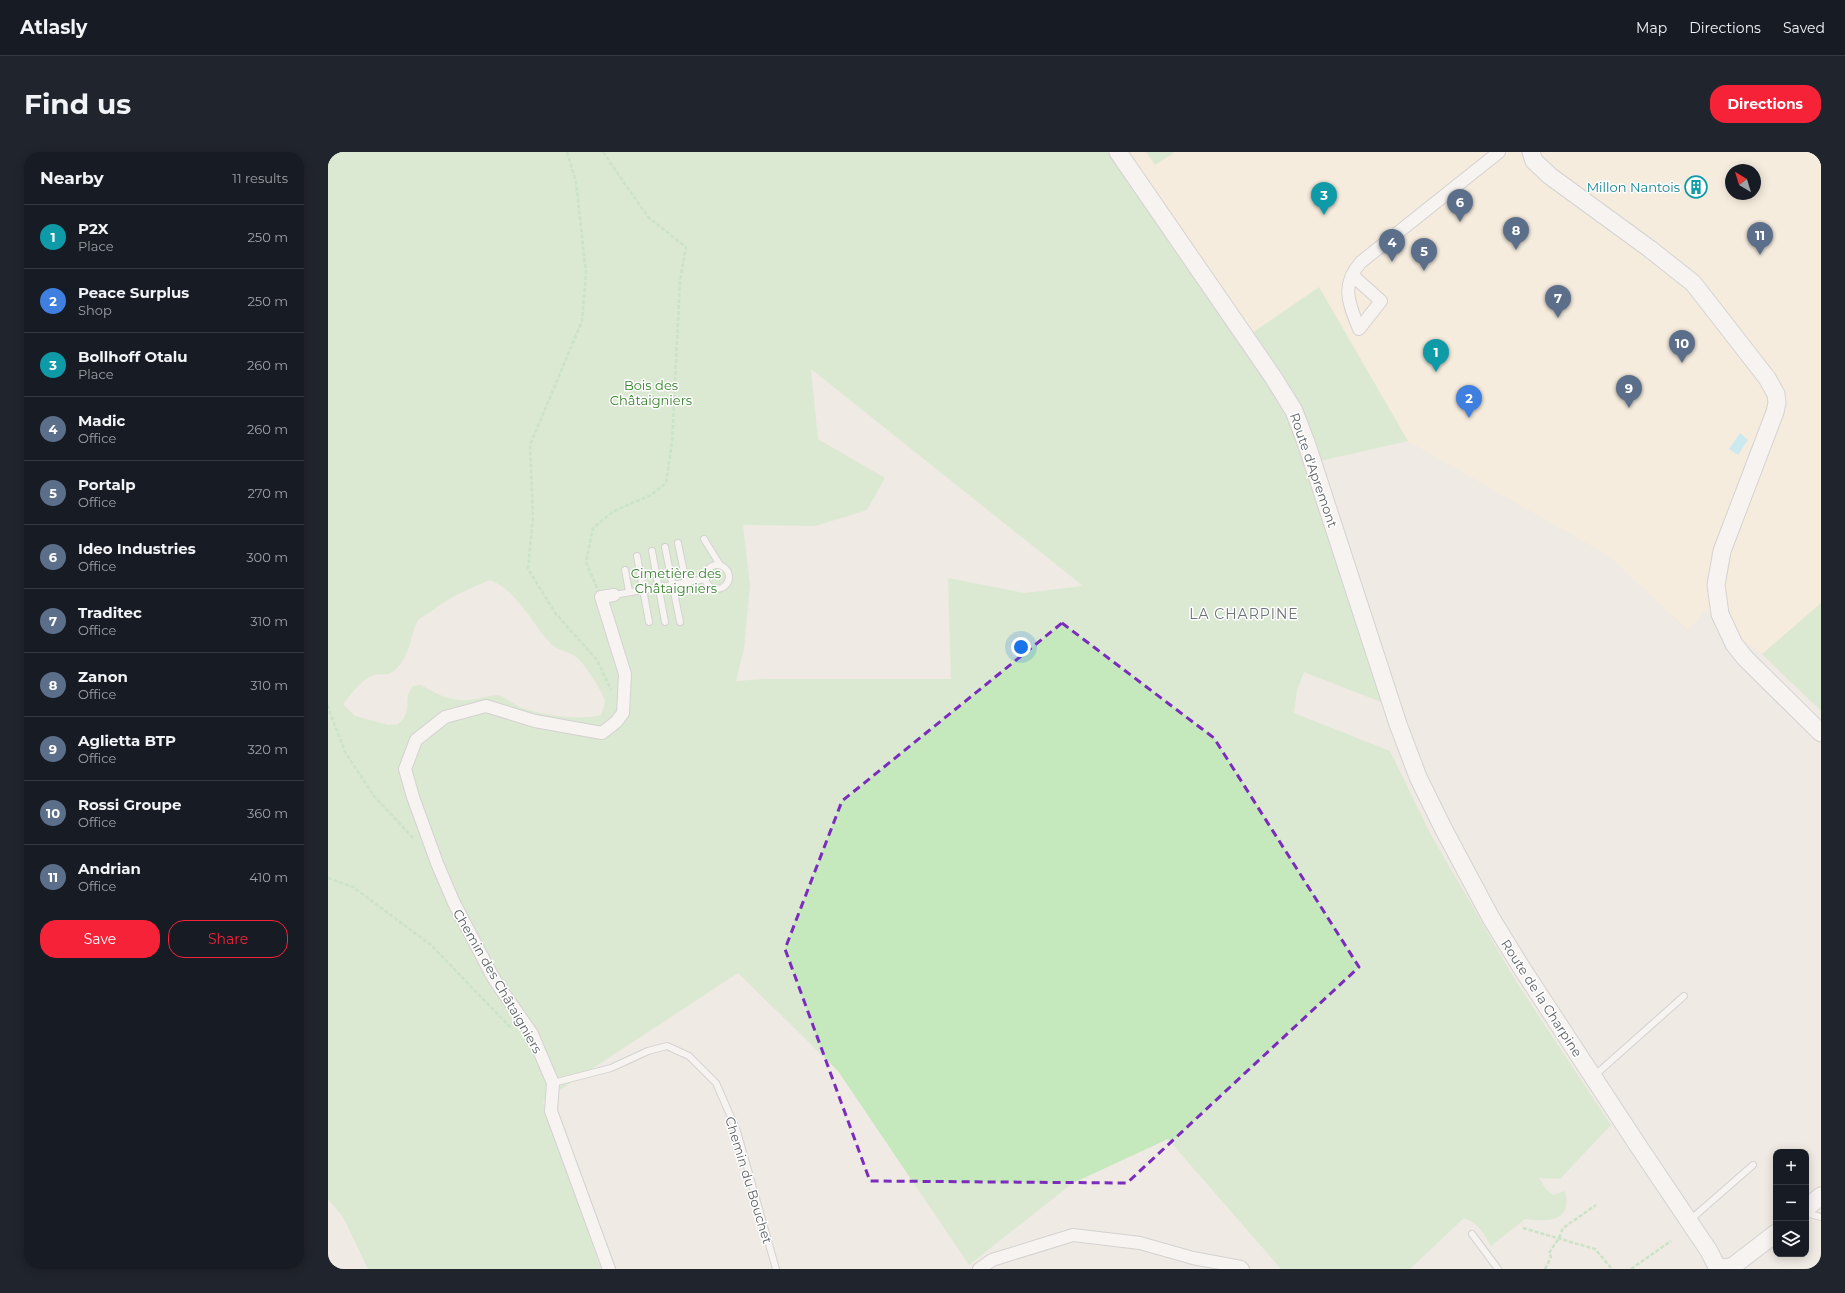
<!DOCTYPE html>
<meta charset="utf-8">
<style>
body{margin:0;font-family:Montserrat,sans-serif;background:#20242c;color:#f1f3f6}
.controls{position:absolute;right:12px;bottom:12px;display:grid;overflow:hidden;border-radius:8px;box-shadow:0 2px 10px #0003}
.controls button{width:36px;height:36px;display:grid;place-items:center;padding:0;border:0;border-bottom:1px solid #363941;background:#171b24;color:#f1f3f6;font:20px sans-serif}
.compass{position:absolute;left:1397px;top:12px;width:36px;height:36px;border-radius:50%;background:#171b24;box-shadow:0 2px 10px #0003;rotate:322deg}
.you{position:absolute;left:693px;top:495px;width:14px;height:14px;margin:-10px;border:3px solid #fff;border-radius:50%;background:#1a73e8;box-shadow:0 0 0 6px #1a73e833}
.badge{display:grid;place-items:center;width:26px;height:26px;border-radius:50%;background:#f52238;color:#fff;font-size:13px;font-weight:700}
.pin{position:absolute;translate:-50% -33px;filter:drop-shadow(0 1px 2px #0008)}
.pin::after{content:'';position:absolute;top:21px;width:14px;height:12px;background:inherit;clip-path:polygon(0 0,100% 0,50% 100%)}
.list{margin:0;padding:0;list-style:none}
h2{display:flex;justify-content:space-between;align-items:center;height:52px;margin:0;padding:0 16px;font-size:17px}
h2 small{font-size:13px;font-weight:400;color:#9ea1a6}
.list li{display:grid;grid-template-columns:26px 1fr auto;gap:12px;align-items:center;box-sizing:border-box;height:64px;padding:0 16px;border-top:1px solid #363941}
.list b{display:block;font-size:15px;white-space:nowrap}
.list p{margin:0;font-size:13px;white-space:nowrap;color:#9ea1a6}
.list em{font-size:13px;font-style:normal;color:#9ea1a6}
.actions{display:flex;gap:8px;padding:12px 16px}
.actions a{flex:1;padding:9px 0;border:1px solid #f52238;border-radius:16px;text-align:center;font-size:14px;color:#f52238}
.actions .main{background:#f52238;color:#fff}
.icon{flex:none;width:22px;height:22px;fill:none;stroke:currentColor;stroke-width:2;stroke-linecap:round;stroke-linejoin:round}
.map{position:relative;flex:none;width:1493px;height:1117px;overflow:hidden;border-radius:16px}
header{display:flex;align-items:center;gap:24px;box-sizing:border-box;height:56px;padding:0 20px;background:#171b24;border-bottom:1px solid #363941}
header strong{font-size:19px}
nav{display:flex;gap:22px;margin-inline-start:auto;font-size:14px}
.intro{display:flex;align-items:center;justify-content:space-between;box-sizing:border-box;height:96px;padding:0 24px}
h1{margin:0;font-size:28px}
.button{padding:10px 18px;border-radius:16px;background:#f52238;color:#fff;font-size:14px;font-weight:700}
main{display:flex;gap:24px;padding:0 24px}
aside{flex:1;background:#171b24;border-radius:16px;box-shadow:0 2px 10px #0003}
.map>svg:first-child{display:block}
.commercial{fill:#ffefd7;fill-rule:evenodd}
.green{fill:#c5e8bd;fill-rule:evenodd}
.water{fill:#a2e8ff}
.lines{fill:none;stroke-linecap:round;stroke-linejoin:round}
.lane-casing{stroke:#b3b7bb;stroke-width:8}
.street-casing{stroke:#b3b7bb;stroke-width:14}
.secondary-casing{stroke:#b2b8bc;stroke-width:19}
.path{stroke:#9fdba4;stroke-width:2.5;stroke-dasharray:4 2;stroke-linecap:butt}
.lane{stroke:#fff;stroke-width:6}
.street{stroke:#fff;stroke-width:12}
.secondary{stroke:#fff;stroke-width:17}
.marked{fill:none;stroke:#7b2cbf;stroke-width:3;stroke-dasharray:8 5;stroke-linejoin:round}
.labels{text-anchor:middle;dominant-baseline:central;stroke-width:3;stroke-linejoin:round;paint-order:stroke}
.culture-label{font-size:13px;fill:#0d838f;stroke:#fff;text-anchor:end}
.park-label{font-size:13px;fill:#39822e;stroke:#fff}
.street-label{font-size:13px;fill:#5b6165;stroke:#fff}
.neighbourhood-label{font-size:14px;letter-spacing:1px;fill:#6c7377;stroke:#fff}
</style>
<header>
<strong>Atlasly</strong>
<nav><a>Map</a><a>Directions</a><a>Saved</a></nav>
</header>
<div class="intro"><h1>Find us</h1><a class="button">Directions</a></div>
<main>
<aside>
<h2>Nearby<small>11 results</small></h2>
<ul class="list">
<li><span class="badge" style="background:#0f9aa8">1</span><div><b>P2X</b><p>Place</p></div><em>250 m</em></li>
<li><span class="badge" style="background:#3f7fe0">2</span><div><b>Peace Surplus</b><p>Shop</p></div><em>250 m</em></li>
<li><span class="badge" style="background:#0f9aa8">3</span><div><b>Bollhoff Otalu</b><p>Place</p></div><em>260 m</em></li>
<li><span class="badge" style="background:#5c6f8a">4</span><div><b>Madic</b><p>Office</p></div><em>260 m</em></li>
<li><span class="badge" style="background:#5c6f8a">5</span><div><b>Portalp</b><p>Office</p></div><em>270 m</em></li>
<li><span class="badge" style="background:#5c6f8a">6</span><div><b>Ideo Industries</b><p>Office</p></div><em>300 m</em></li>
<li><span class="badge" style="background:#5c6f8a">7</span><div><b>Traditec</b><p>Office</p></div><em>310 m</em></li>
<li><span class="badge" style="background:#5c6f8a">8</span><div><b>Zanon</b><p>Office</p></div><em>310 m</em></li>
<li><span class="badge" style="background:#5c6f8a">9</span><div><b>Aglietta BTP</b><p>Office</p></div><em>320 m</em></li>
<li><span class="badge" style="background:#5c6f8a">10</span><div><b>Rossi Groupe</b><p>Office</p></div><em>360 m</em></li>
<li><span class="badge" style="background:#5c6f8a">11</span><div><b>Andrian</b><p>Office</p></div><em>410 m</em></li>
</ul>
<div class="actions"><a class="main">Save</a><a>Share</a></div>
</aside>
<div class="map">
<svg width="1493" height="1117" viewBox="0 0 1493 1117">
<rect width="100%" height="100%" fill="#efeae3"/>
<path class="commercial" d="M800,0h693v451l-59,51 -58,-44 -15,21 -80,-75 -201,-115 -89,-154 -67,46zM1403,18h24v24h-24z"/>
<g class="green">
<path d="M0,0h780l157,228 18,28 14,26 89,270 -82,-32 -7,18 -3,23 96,38 40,82 87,150 94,142 -51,54 -21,-1 7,11 7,6 12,-4c8,31 -17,31 -40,28l-34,27c-8,-13 -11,-22 -27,-28l-54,51h-129l-113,-130 -95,44 -104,82 -131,-194 -100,-98 -195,128 58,168h-233l-25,-52 -15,-18zM483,217l272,217 -59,7 -76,-15 3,101h-186l-29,2 8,-33 6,-63 -7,-60 72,1 52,-16 18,-32 -67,-39zM162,428c28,11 42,44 61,64 7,7 18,7 25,13 8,6 24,31 28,41 2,6 -1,11 -3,17 -21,6 -59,0 -79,-7 -8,-3 -17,-12 -25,-13 -6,0 -15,3 -21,4 -22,4 -36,-3 -55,-14l-8,1 -5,8 -1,16 -3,8 -6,6 -9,1 -34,-9 -12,-12c7,-9 20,-26 31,-29 10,-2 14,2 22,-6 14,-13 14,-32 21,-47 2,-4 8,-7 12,-9 19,-15 39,-24 61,-33z"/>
<polygon points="818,0 844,0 846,1 827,13"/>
<polygon points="991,135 1080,289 992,309 965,242 944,208 924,181"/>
<polygon points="1493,451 1493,559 1434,502"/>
</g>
<polygon class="water" points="1412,281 1420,288 1410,303 1401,297"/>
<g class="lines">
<g class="lane-casing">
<g id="lane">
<polyline points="376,387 392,413"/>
<polyline points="350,391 358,430"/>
<polyline points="337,395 352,470"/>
<polyline points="324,399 337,470"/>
<polyline points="309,404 321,470"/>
<circle cx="389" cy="425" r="12"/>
<polyline points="297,418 301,439"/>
<polyline points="286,443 378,427"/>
<polyline points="1266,924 1356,844"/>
<polyline points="225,931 283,916 320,899 339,894 361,904 388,931 409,979 448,1117"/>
<polyline points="1478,1061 1493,1065"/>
<polyline points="1362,1068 1425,1013"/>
<polyline points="1144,1082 1170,1117"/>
</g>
</g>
<g class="street-casing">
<g id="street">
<path d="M1024,123l29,26 -22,28c-10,-26 -19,-43 2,-67l138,-110"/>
<polyline points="281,1117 223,959 225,931 204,882 166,827 126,751 109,711 85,645 77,617 88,588 117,565 158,554 207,569 274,581 288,570 295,561 297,522 273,445 286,443"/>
<polyline points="651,1117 664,1108 745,1083 812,1091 865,1106 913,1115 915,1117"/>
</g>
</g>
<g class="secondary-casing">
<g id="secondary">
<polyline points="790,0 945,225 966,259 979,293 1070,572 1090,625 1115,676 1163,766 1195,818 1311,995 1381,1099 1390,1117"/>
<polyline points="1203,0 1206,9 1222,24 1322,97 1365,131 1439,226 1448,242 1449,251 1447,260 1394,399 1388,433 1390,447 1392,462 1406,492 1417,506 1493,581"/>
<polyline points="1478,1056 1493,1044"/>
<polyline points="1389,1115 1398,1116 1405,1114 1448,1081"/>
</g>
</g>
<g class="path">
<polyline points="239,0 248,30 258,121 254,169 202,293 205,364 200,417 228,462 269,508 283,538"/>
<polyline points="269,436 258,410 265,376 286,359 323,343 338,331 344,291 352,129 358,95 320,65 275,0"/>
<polyline points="0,553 1,558 17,600 46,644 86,687"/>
<polyline points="0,726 25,735 103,793 184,877"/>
<polyline points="1195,1076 1267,1097 1284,1117"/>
<polyline points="1217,1117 1223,1105 1221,1101 1231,1086 1235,1076 1268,1053"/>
<polyline points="1303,1117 1343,1089"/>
</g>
<use href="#lane" class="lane"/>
<use href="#street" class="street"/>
<use href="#secondary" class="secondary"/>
</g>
<path d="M0 0H1493V1117H0ZM734,471l152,115 145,229 -232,216 -257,-2 -85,-232 57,-148z" fill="#efeae3" fill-opacity=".55" fill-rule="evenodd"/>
<path class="marked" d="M734,471l152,115 145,229 -232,216 -257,-2 -85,-232 57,-148z"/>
<defs>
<g id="building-ring" transform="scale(1.15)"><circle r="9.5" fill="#fff" stroke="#0f9aa8" stroke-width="1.5"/><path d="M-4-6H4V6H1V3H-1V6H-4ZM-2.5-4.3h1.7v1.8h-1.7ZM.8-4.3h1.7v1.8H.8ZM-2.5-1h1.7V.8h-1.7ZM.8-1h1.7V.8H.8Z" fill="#0f9aa8"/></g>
</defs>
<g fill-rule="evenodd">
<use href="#building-ring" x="1368" y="35"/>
</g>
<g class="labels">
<g class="culture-label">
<text x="1352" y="35">Millon Nantois</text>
</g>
<g class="park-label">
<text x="323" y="233">Bois des<tspan x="323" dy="15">Châtaigniers</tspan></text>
<text x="348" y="421">Cimetière des<tspan x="348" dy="15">Châtaigniers</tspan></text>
</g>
<g class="street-label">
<text transform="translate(986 318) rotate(71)">Route d'Apremont</text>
<text transform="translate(170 829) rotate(60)">Chemin des Châtaigniers</text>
<text transform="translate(1214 846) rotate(57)">Route de la Charpine</text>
<text transform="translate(421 1028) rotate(73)">Chemin du Bouchet</text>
</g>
<g class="neighbourhood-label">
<text x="916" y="462">LA CHARPINE</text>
</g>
</g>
</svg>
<div class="controls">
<button>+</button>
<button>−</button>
<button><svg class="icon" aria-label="layers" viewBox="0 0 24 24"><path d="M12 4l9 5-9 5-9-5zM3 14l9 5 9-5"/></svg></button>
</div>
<svg class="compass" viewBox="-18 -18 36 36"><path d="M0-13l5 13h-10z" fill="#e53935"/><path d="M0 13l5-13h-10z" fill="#9ea1a6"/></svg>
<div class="you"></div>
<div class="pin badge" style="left:1108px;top:220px;background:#0f9aa8">1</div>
<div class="pin badge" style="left:1141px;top:266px;background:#3f7fe0">2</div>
<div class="pin badge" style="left:996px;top:63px;background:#0f9aa8">3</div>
<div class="pin badge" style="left:1064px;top:110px;background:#5c6f8a">4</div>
<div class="pin badge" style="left:1096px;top:119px;background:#5c6f8a">5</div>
<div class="pin badge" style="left:1132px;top:70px;background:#5c6f8a">6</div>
<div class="pin badge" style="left:1230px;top:166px;background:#5c6f8a">7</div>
<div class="pin badge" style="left:1188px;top:98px;background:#5c6f8a">8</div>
<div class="pin badge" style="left:1301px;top:256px;background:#5c6f8a">9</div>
<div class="pin badge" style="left:1354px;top:211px;background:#5c6f8a">10</div>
<div class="pin badge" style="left:1432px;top:103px;background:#5c6f8a">11</div>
</div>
</main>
